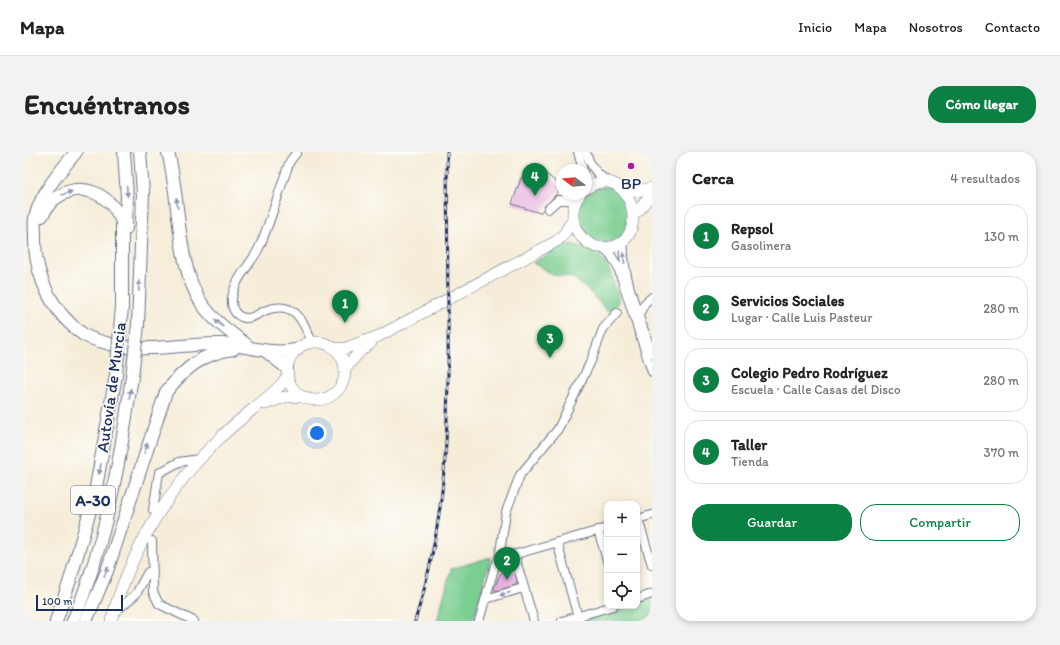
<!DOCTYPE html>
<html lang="es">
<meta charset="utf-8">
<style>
body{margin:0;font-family:Itim,sans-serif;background:#f2f2f2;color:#222}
.controls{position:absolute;right:12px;bottom:12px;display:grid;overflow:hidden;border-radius:8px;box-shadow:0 2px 6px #0003}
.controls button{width:36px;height:36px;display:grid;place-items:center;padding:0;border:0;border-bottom:1px solid #e0e0e0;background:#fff;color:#222;font:20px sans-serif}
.compass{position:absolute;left:532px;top:12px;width:36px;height:36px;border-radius:50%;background:#fff;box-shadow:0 2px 6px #0003;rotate:286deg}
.scale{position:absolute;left:12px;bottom:10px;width:87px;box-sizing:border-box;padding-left:4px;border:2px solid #1b2f5e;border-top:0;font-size:11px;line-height:14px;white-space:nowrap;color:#1b2f5e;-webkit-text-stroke:3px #fdfcf7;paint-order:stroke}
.you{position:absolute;left:293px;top:281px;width:14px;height:14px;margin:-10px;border:3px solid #fff;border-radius:50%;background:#1a73e8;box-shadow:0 0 0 6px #1a73e833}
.badge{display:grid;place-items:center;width:26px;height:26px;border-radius:50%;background:#0b8043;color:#fff;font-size:13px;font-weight:700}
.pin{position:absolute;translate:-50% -33px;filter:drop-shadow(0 1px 2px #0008)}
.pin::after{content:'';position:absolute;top:21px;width:14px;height:12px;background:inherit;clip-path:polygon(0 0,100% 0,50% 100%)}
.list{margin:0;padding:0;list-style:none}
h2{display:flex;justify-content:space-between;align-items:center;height:52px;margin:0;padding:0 16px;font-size:17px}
h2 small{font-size:13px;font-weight:400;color:#767676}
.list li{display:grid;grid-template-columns:26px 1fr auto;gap:12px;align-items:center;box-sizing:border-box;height:64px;margin:0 8px 8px;padding:0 8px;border:1px solid #e0e0e0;border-radius:16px}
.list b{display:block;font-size:15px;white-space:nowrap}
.list p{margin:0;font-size:13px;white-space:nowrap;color:#767676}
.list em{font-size:13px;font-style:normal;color:#767676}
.actions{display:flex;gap:8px;padding:12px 16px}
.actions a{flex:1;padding:9px 0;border:1px solid #0b8043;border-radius:16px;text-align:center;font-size:14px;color:#0b8043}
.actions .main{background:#0b8043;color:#fff}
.icon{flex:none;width:22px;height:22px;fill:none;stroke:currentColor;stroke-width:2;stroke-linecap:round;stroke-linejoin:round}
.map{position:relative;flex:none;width:628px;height:469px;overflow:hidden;border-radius:16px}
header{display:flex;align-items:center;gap:24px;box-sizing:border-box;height:56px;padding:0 20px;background:#fff;border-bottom:1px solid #e0e0e0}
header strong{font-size:19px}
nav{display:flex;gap:22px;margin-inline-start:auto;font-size:14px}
.intro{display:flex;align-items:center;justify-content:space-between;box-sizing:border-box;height:96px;padding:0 24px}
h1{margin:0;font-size:28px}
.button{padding:10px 18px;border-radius:16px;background:#0b8043;color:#fff;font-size:14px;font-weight:700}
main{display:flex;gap:24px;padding:0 24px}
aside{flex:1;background:#fff;border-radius:16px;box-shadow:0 2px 6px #0003}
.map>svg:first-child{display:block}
.green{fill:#7ace91;stroke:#4a7e78}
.building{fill:#e8aee0}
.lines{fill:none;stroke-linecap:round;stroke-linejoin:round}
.minor-casing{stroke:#687289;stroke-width:10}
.major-casing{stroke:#687289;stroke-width:12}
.highway-casing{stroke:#687289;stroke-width:14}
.minor{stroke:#fff;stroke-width:8}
.major{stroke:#fff;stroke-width:11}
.highway{stroke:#fff;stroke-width:12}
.rail-casing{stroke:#1b2f5e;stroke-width:3}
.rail{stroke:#fdfcf7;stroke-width:1.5;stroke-dasharray:4.5;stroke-linecap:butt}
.highway-bridge-casing{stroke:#687289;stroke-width:14;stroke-linecap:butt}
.highway-bridge{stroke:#fff;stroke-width:12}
.oneway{fill:#8d97ae}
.poi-dot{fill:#b5179e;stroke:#fdfcf7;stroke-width:1.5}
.labels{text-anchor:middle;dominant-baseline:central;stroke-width:3;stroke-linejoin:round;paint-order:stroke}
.shield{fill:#fdfcf7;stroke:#5f6c8c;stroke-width:1}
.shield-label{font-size:16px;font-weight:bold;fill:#1b2f5e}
.poi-label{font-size:17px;fill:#1b2f5e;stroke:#fdfcf7}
.street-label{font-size:17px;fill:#1b2f5e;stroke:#fdfcf7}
</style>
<header>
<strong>Mapa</strong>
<nav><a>Inicio</a><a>Mapa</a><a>Nosotros</a><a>Contacto</a></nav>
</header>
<div class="intro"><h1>Encuéntranos</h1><a class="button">Cómo llegar</a></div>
<main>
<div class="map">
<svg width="628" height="469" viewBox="0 0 628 469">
<rect width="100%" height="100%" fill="#fdfcf7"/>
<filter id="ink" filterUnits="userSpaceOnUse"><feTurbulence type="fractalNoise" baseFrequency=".025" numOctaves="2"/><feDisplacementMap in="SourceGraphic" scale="8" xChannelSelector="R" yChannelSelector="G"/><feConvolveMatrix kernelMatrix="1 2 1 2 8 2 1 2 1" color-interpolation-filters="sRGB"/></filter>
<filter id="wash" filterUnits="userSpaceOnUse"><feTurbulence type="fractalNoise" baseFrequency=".012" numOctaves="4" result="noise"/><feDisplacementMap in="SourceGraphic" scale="16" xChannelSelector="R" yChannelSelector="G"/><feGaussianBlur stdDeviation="0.9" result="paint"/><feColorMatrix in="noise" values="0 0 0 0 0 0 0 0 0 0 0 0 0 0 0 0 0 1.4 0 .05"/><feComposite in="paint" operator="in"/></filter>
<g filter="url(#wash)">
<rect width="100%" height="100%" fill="#f6edd9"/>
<g class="green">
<path d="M587,35l20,16 -6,31c-5,3 -11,8 -16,9 -31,4 -44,-41 -16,-54 5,-2 13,-2 18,-2z"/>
<path d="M547,92c37,9 37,21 48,54v5l-11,9 -21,-23 -14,-11 -19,-3 -21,-12 29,-17z"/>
<polygon points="467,405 449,469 413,469 427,417"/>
<polygon points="628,447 628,469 562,469 561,467 606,454 613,454 613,452"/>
</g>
<g id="blocks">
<g class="building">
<polygon points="514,15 538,35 516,61 488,52 497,26"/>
<polygon points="485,415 489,415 493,429 492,433 472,439 470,437 476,422"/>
</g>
</g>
</g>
<g filter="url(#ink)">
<use href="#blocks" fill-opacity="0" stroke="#687289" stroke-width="1"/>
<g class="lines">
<g class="minor-casing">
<g id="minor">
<path d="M273,0l-7,9c-11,29 -19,61 -32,89 -8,15 -24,30 -26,48 -1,9 2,18 13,20 6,1 14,-4 19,-7 30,-12 38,8 48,31"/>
<polyline points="554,0 559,18"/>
<path d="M562,0c4,14 10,22 23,30"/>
<polyline points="524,57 534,48 552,48"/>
<path d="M600,90c-3,33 17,79 28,111"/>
<polyline points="577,96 586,102 593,113 628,220"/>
<polyline points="615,162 621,151 628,145"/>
<polyline points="129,358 135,321 155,310 175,307"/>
<polyline points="613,367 628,363"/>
<polyline points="614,367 628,413"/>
<polyline points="574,378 583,408"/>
<polyline points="128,389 129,440 135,452 170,469"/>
<polyline points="533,390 555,469"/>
<polyline points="490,402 510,469"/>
<polyline points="475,407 583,376"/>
<polyline points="462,447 499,436"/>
<polyline points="613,447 628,442"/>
<polyline points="89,462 112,442 124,420 129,420"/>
<polyline points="455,469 470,417 475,407 482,360 496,323 534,277 567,209 579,177 593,161"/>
<polyline points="538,469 589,454"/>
</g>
</g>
<g class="major-casing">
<g id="major">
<polyline points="603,39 614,39 628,36"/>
<path d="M556,42c-12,17 -9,38 10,50 7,4 18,5 26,2 36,-16 9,-87 -30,-57"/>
<polyline points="614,59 628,41"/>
<circle cx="292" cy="219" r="29"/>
<polyline points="311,197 322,196 355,184 533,89 540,82 549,67"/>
<polyline points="321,217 336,199 347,191"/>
<polyline points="241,252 261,245 279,245"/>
<path d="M87,469c19,-69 58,-135 110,-184 10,-10 21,-19 32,-28 13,-11 26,-19 35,-34"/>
</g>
</g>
<g class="highway-casing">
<g id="highway">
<path d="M52,0c-16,20 -35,40 -41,66 -1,6 0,13 0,18 -1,39 17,77 49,99 7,4 18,7 26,9 37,10 74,-1 111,0 28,1 46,11 75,6"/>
<polyline points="100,0 103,45 102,76"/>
<path d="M144,0c12,45 8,114 34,152 12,17 29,29 45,41"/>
<path d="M18,64c3,-5 6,-11 10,-15 27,-23 58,-8 70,21v85"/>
<polyline points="114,173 119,41 116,0"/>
<polyline points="243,200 263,216"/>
<polyline points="32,469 46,428 71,341 92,223"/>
<path d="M49,469c32,-75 48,-164 59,-245"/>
<path d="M62,469l21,-50 59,-179c18,-23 37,-39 67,-43"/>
</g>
</g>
<use href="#minor" class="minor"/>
<use href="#major" class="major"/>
<use href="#highway" class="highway"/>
<g class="rail-casing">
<path id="rail" d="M391,469c33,-103 34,-202 33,-308 0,-54 -1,-107 -1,-161"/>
</g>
<use href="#rail" class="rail"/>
<g class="highway-bridge-casing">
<g id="highway-bridge">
<polyline points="92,223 98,155"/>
<polyline points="108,224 114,173"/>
</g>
</g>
<use href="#highway-bridge" class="highway-bridge"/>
</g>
<defs><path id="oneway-solid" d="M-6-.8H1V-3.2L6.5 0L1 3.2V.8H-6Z"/></defs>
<g class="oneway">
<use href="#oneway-solid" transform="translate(103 39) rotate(86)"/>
<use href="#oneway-solid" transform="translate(43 41) rotate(-20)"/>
<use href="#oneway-solid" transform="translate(153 51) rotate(-98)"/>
<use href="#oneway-solid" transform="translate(600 106) rotate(-94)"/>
<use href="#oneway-solid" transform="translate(115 134) rotate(-88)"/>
<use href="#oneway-solid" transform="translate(195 171) rotate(-137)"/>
<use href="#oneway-solid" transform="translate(106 242) rotate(-82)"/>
<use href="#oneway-solid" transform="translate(122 296) rotate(-72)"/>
<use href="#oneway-solid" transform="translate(76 317) rotate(101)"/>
<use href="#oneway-solid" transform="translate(82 420) rotate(-69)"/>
<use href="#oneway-solid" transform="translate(481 442) rotate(164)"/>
</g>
</g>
<circle class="poi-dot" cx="607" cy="14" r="4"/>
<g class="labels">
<rect class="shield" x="47" y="334" width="44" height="28" rx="3"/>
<g class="shield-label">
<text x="69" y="348">A-30</text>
</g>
<g class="poi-label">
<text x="607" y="31">BP</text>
</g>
<g class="street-label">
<text transform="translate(87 235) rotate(-82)">Autovía de Murcia</text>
</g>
</g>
</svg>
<div class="controls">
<button>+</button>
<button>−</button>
<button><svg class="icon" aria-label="locate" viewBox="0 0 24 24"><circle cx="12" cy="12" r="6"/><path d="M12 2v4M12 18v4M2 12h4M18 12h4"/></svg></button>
</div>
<svg class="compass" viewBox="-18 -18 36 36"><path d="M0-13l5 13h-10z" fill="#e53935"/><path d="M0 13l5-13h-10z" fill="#767676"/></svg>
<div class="scale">100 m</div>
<div class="you"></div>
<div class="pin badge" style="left:321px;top:171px">1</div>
<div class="pin badge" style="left:483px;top:428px">2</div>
<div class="pin badge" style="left:526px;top:206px">3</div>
<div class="pin badge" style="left:511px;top:44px">4</div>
</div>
<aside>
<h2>Cerca<small>4 resultados</small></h2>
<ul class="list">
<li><span class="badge">1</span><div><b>Repsol</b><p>Gasolinera</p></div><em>130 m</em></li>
<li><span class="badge">2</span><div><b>Servicios Sociales</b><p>Lugar · Calle Luis Pasteur</p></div><em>280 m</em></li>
<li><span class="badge">3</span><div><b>Colegio Pedro Rodríguez</b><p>Escuela · Calle Casas del Disco</p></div><em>280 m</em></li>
<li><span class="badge">4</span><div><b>Taller</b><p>Tienda</p></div><em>370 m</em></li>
</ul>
<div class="actions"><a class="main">Guardar</a><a>Compartir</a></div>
</aside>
</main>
